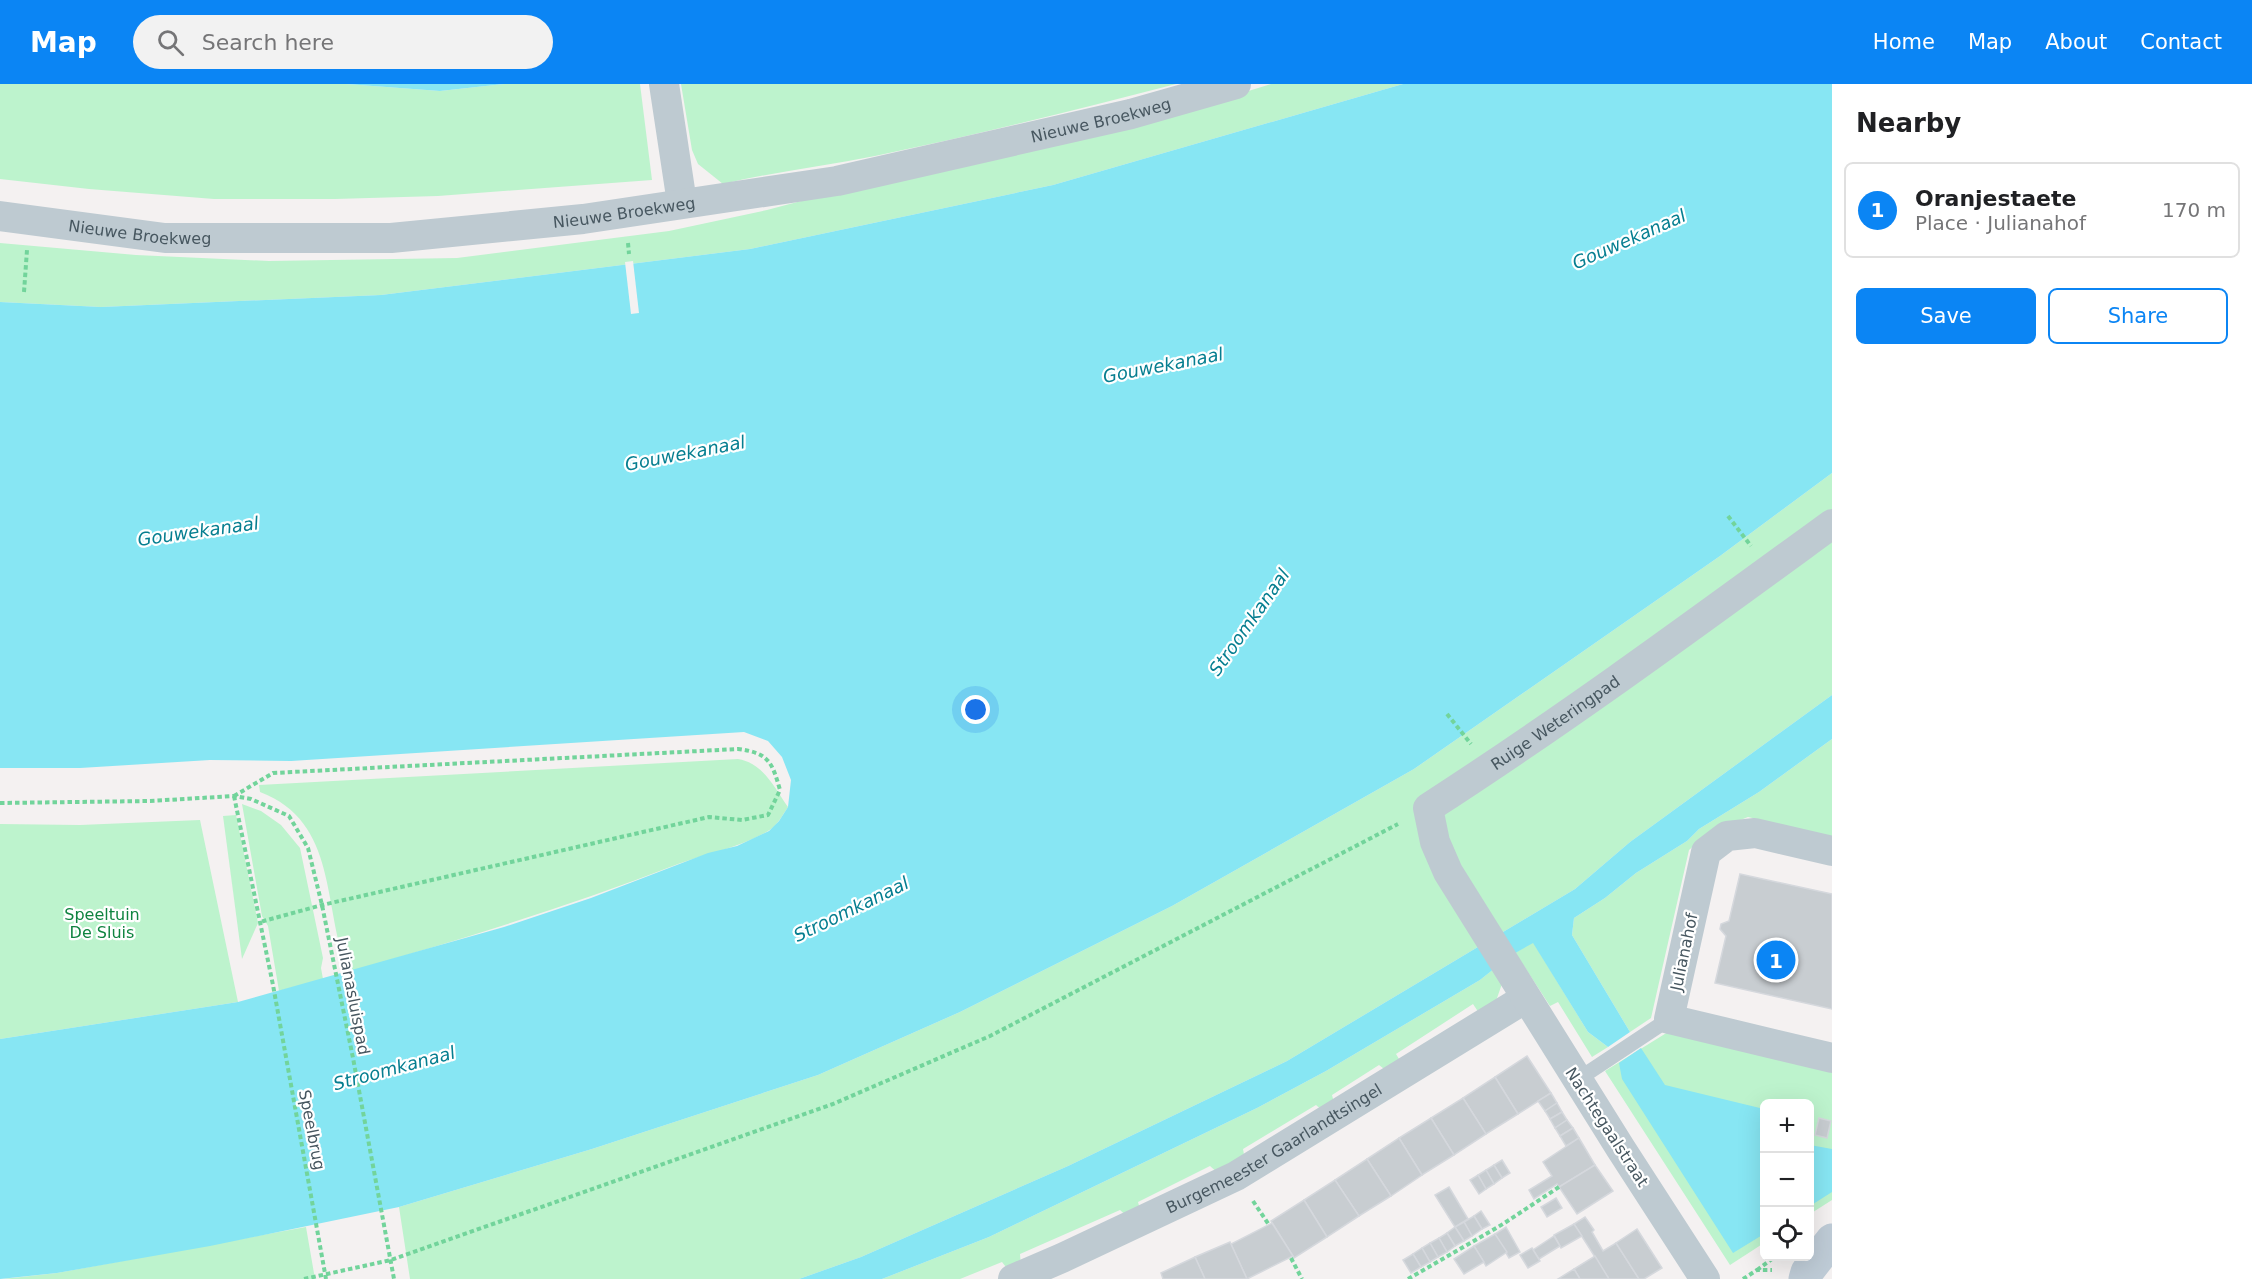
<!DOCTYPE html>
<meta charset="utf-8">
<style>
body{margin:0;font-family:"DejaVu Sans",sans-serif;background:#f2f2f2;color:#202124}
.controls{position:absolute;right:18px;bottom:18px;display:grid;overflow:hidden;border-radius:9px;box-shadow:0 6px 24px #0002}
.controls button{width:54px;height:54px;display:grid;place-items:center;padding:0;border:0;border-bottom:2px solid #e0e0e0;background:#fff;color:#202124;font:30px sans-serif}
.you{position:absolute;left:976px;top:626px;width:21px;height:21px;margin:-15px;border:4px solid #fff;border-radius:50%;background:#1a73e8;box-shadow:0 0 0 9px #1a73e833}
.badge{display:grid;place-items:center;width:39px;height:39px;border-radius:50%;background:#0b85f4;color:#fff;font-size:20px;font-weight:700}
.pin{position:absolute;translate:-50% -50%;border:3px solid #fff;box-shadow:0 2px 6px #0006}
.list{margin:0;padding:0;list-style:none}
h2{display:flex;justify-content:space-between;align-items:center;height:78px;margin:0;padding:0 24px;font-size:26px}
h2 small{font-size:20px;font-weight:400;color:#757577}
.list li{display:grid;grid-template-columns:39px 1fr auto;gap:18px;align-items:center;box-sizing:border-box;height:96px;margin:0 12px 12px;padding:0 12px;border:2px solid #e0e0e0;border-radius:9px}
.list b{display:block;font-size:22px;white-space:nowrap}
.list p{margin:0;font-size:20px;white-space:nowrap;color:#757577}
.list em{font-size:20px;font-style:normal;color:#757577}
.actions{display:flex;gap:12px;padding:18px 24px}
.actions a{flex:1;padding:14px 0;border:2px solid #0b85f4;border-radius:9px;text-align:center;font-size:21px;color:#0b85f4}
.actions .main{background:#0b85f4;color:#fff}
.icon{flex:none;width:33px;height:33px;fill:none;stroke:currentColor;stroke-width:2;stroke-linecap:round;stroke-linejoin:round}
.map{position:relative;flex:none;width:1832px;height:1195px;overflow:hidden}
header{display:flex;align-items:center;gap:36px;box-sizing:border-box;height:84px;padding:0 30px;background:#0b85f4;color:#fff}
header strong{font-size:28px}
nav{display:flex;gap:33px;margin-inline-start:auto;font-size:21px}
.search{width:420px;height:54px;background:#f2f2f2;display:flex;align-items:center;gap:15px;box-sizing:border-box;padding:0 21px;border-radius:33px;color:#757577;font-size:22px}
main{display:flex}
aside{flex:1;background:#fff}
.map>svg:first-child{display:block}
.green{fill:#bdf3cd}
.water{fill:#87e6f3}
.pier{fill:#f4f1f1}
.building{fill:#c8cdd1;stroke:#d5d8dd;stroke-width:1.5}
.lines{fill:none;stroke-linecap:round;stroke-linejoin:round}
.path{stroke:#72d49b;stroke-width:4;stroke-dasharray:4.5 3;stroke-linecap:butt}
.service{stroke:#becad1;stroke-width:15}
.minor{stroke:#becad1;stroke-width:30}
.secondary{stroke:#becbd6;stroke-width:33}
.labels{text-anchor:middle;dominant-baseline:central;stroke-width:4.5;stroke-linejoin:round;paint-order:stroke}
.street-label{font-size:16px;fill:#475760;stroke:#fff}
.park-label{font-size:16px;fill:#108440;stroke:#fff}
.water-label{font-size:18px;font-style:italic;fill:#057e90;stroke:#fff}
</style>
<header>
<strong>Map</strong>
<div class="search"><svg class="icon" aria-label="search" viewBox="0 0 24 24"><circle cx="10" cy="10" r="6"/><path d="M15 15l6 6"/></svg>Search here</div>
<nav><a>Home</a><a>Map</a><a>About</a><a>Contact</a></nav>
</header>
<main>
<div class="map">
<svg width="1832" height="1195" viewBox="0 0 1832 1195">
<rect width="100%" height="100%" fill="#f4f1f1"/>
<g class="green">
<polygon points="0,0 346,0 440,7 504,0 640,0 652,96 438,112 335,115 214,115 89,105 0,95"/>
<path d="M681,0h495c-100,26 -200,51 -301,72 -50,10 -102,16 -152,28l-25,-20 -6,-14z"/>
<polygon points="1271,0 1403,0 1053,101 750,165 381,211 101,223 0,218 0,159 136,171 269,177 457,174 669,147 767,126 854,103 1213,18"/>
<polygon points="1832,389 1832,611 1630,758 1575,805 1287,977 1068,1082 861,1173 799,1195 410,1195 399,1123 592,1065 818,991 960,928 1172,822 1414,685 1720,472"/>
<polygon points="1832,655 1832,753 1748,733 1708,749 1689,766 1651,934 1630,948 1572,851 1574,834 1605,814 1636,789 1687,757 1699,745 1759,708"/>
<path d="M738,675c25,4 36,28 50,48 -6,9 -11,19 -20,24 -26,16 -62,23 -90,33 -108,42 -218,76 -330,108 -26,-65 -9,-150 -88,-180l-1,-7z"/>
<polygon points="242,720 261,727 281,741 300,764 323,874 321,884 323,895 279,907 268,842 262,832"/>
<polygon points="236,731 258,839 242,875 223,732"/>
<polygon points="200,736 238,918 0,955 0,740 80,741"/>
<polygon points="1533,858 1588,948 1608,963 1592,973 1558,918 1550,922 1524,882 1510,872"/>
<polygon points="1496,883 1504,894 1496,917 1479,929 1473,920 1396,970 1402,980 1388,988 1379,981 1332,1011 1335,1022 1324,1028 1316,1021 1243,1065 1245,1076 1219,1090 1210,1082 1138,1118 1141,1129 1129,1134 1120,1126 1020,1170 1021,1182 1009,1187 1002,1178 960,1195 882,1195 989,1153 1257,1024 1326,987 1480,896"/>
<polygon points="1668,948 1832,985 1832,1116 1810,1130 1810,1020 1764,1020 1764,1159 1730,1181 1605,987"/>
<polygon points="306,1143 315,1195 3,1195 57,1189"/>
</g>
<g class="water">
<polygon points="346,0 504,0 440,7"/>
<polygon points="1403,0 1832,0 1832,389 1720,472 1414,685 1172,822 960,928 818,991 592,1065 399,1123 210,1162 57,1189 0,1195 0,955 238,918 504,843 591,814 708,769 737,762 769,747 779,737 788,723 791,696 782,673 768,657 744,648 291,677 210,676 80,684 0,684 0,218 101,223 381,211 750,165 1053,101"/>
<polygon points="1832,611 1832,655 1759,708 1699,745 1687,757 1636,789 1605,814 1574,834 1572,851 1630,948 1608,963 1588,948 1533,859 1510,872 1480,896 1326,987 1257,1024 989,1153 882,1195 799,1195 861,1173 1068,1082 1287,977 1575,805 1630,758"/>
<polygon points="1641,964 1665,1001 1764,1025 1764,1150 1733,1169 1622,995 1619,979"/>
<polygon points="1810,1061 1832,1065 1832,1108 1810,1122"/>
</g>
<polygon class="pier" points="633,177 639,229 631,230 625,178"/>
<g class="building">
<polygon points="1740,790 1832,810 1832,925 1715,899 1726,852 1720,845 1721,840 1729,837"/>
<polygon points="1527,972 1551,1009 1518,1030 1495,993"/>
<polygon points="1495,993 1518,1030 1486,1050 1463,1014"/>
<polygon points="1551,1009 1557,1019 1545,1027 1538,1017"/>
<polygon points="1463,1014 1486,1050 1454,1071 1431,1034"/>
<polygon points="1557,1019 1562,1028 1550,1035 1545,1027"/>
<polygon points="1562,1028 1567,1036 1555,1044 1550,1035"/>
<polygon points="1431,1034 1454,1071 1422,1091 1399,1054"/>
<polygon points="1819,1034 1831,1037 1827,1054 1815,1051"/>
<polygon points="1567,1036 1573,1044 1560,1052 1555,1044"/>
<polygon points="1573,1044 1579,1054 1566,1062 1560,1052"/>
<polygon points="1399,1054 1422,1091 1391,1112 1367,1075"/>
<polygon points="1579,1054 1595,1081 1559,1103 1557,1100 1534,1115 1529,1106 1552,1092 1543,1078"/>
<polygon points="1367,1075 1391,1112 1359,1132 1335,1096"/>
<polygon points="1502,1076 1510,1089 1502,1094 1494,1081"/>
<polygon points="1494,1081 1502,1094 1494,1100 1486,1086"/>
<polygon points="1595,1081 1613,1107 1577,1130 1559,1103"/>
<polygon points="1486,1086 1494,1100 1486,1105 1478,1091"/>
<polygon points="1478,1091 1486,1105 1479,1110 1470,1096"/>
<polygon points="1335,1096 1359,1132 1327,1153 1304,1116"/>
<polygon points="1449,1103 1468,1135 1455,1143 1435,1111"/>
<polygon points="1556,1114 1562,1124 1547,1133 1541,1123"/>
<polygon points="1304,1116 1327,1153 1294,1174 1271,1137"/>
<polygon points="1481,1127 1490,1141 1482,1145 1474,1132"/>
<polygon points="1474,1132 1482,1145 1472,1152 1464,1138"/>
<polygon points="1585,1133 1594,1146 1592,1148 1603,1167 1616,1159 1639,1195 1609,1195 1574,1140"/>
<polygon points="1464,1138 1472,1152 1464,1157 1455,1143"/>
<polygon points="1272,1139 1293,1172 1247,1195 1231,1160"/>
<polygon points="1574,1140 1582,1152 1561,1164 1554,1151"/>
<polygon points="1455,1143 1464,1157 1455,1162 1447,1149"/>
<polygon points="1506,1143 1520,1168 1509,1174 1495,1150"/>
<polygon points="1637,1145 1662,1184 1644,1195 1639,1195 1616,1159"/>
<polygon points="1447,1149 1455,1162 1447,1168 1439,1154"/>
<polygon points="1495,1150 1507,1168 1486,1182 1474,1162"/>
<polygon points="1554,1152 1560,1162 1539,1175 1533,1166"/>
<polygon points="1439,1154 1447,1168 1438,1173 1430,1159"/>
<polygon points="1230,1158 1247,1195 1205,1195 1195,1173"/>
<polygon points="1430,1159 1438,1173 1430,1178 1422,1164"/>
<polygon points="1474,1162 1484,1178 1464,1190 1454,1175"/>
<polygon points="1422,1164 1430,1178 1421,1183 1413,1170"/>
<polygon points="1532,1164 1540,1177 1528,1184 1520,1171"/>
<polygon points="1413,1170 1421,1183 1411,1189 1403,1176"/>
<polygon points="1595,1172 1609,1195 1580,1195 1574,1185"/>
<polygon points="1195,1173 1205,1195 1163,1195 1161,1189"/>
<polygon points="1574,1185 1580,1195 1558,1195"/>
</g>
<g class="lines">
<g class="path">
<polyline points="628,159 629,170"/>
<polyline points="24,208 27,166"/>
<polyline points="1728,432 1751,462"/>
<polyline points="1447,630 1471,660"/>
<path d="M234,712l39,-23 465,-24c31,4 34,13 42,41l-12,25 -26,5 -33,-3 -387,88 -62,17"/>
<polyline points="234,712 273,901 326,1195"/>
<polyline points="0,719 150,717 234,712 251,715 289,732 308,764 322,821 353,974 394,1195"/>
<polyline points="1253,1117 1269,1141"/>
<polyline points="1291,1174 1302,1195"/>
<polyline points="1757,1186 1776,1172"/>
<polyline points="304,1195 391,1176 833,1020 990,952 1398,740"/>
<polyline points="1408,1195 1503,1140 1559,1103"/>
<polyline points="1743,1195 1757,1186 1772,1186"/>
</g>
<polyline class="service" points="1577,996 1669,935"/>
<g class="minor">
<polyline points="664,0 682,119"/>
<path id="s1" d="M0,132l165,22h226l192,-19 254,-38 294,-67 105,-30"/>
<polyline points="1832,767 1755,749 1727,752 1706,768 1669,935 1832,974"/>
<path id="s2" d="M1013,1195l49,-21 174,-82 290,-178"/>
<path id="s3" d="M1705,1195l-84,-130 -173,-277 -13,-30 -7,-34c138,-89 271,-187 404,-284"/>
</g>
<polyline class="secondary" points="1805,1195 1807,1188 1832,1156"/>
</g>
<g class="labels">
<g class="street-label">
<text stroke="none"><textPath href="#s1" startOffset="1113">Nieuwe Broekweg</textPath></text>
<text stroke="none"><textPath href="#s1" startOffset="627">Nieuwe Broekweg</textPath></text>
<text stroke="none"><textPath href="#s1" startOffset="141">Nieuwe Broekweg</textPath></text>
<text stroke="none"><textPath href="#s3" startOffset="702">Ruige Weteringpad</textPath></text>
<text transform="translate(1684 868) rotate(-78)">Julianahof</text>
<text transform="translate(353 912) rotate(79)">Julianasluispad</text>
<text transform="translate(1607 1043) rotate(57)">Nachtegaalstraat</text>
<text transform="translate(312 1046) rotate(79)">Speelbrug</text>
<text stroke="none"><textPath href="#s2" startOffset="292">Burgemeester Gaarlandtsingel</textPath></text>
</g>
<g class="park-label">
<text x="102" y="830">Speeltuin<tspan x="102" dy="18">De Sluis</tspan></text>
</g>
<g class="water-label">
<text transform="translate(1629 155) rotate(-24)">Gouwekanaal</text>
<text transform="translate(1163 281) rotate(-11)">Gouwekanaal</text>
<text transform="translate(685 369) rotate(-11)">Gouwekanaal</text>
<text transform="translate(198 447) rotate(-8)">Gouwekanaal</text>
<text transform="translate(1249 538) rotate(-55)">Stroomkanaal</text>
<text transform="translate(851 825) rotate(-26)">Stroomkanaal</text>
<text transform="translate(394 984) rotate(-15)">Stroomkanaal</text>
</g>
</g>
</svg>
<div class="controls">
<button>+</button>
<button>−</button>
<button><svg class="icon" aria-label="locate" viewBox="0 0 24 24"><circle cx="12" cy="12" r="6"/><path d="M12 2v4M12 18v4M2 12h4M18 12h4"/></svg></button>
</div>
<div class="you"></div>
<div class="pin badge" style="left:1776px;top:876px">1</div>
</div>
<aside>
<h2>Nearby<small></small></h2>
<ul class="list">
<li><span class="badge">1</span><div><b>Oranjestaete</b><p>Place · Julianahof</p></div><em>170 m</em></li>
</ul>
<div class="actions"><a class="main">Save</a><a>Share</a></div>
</aside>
</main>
